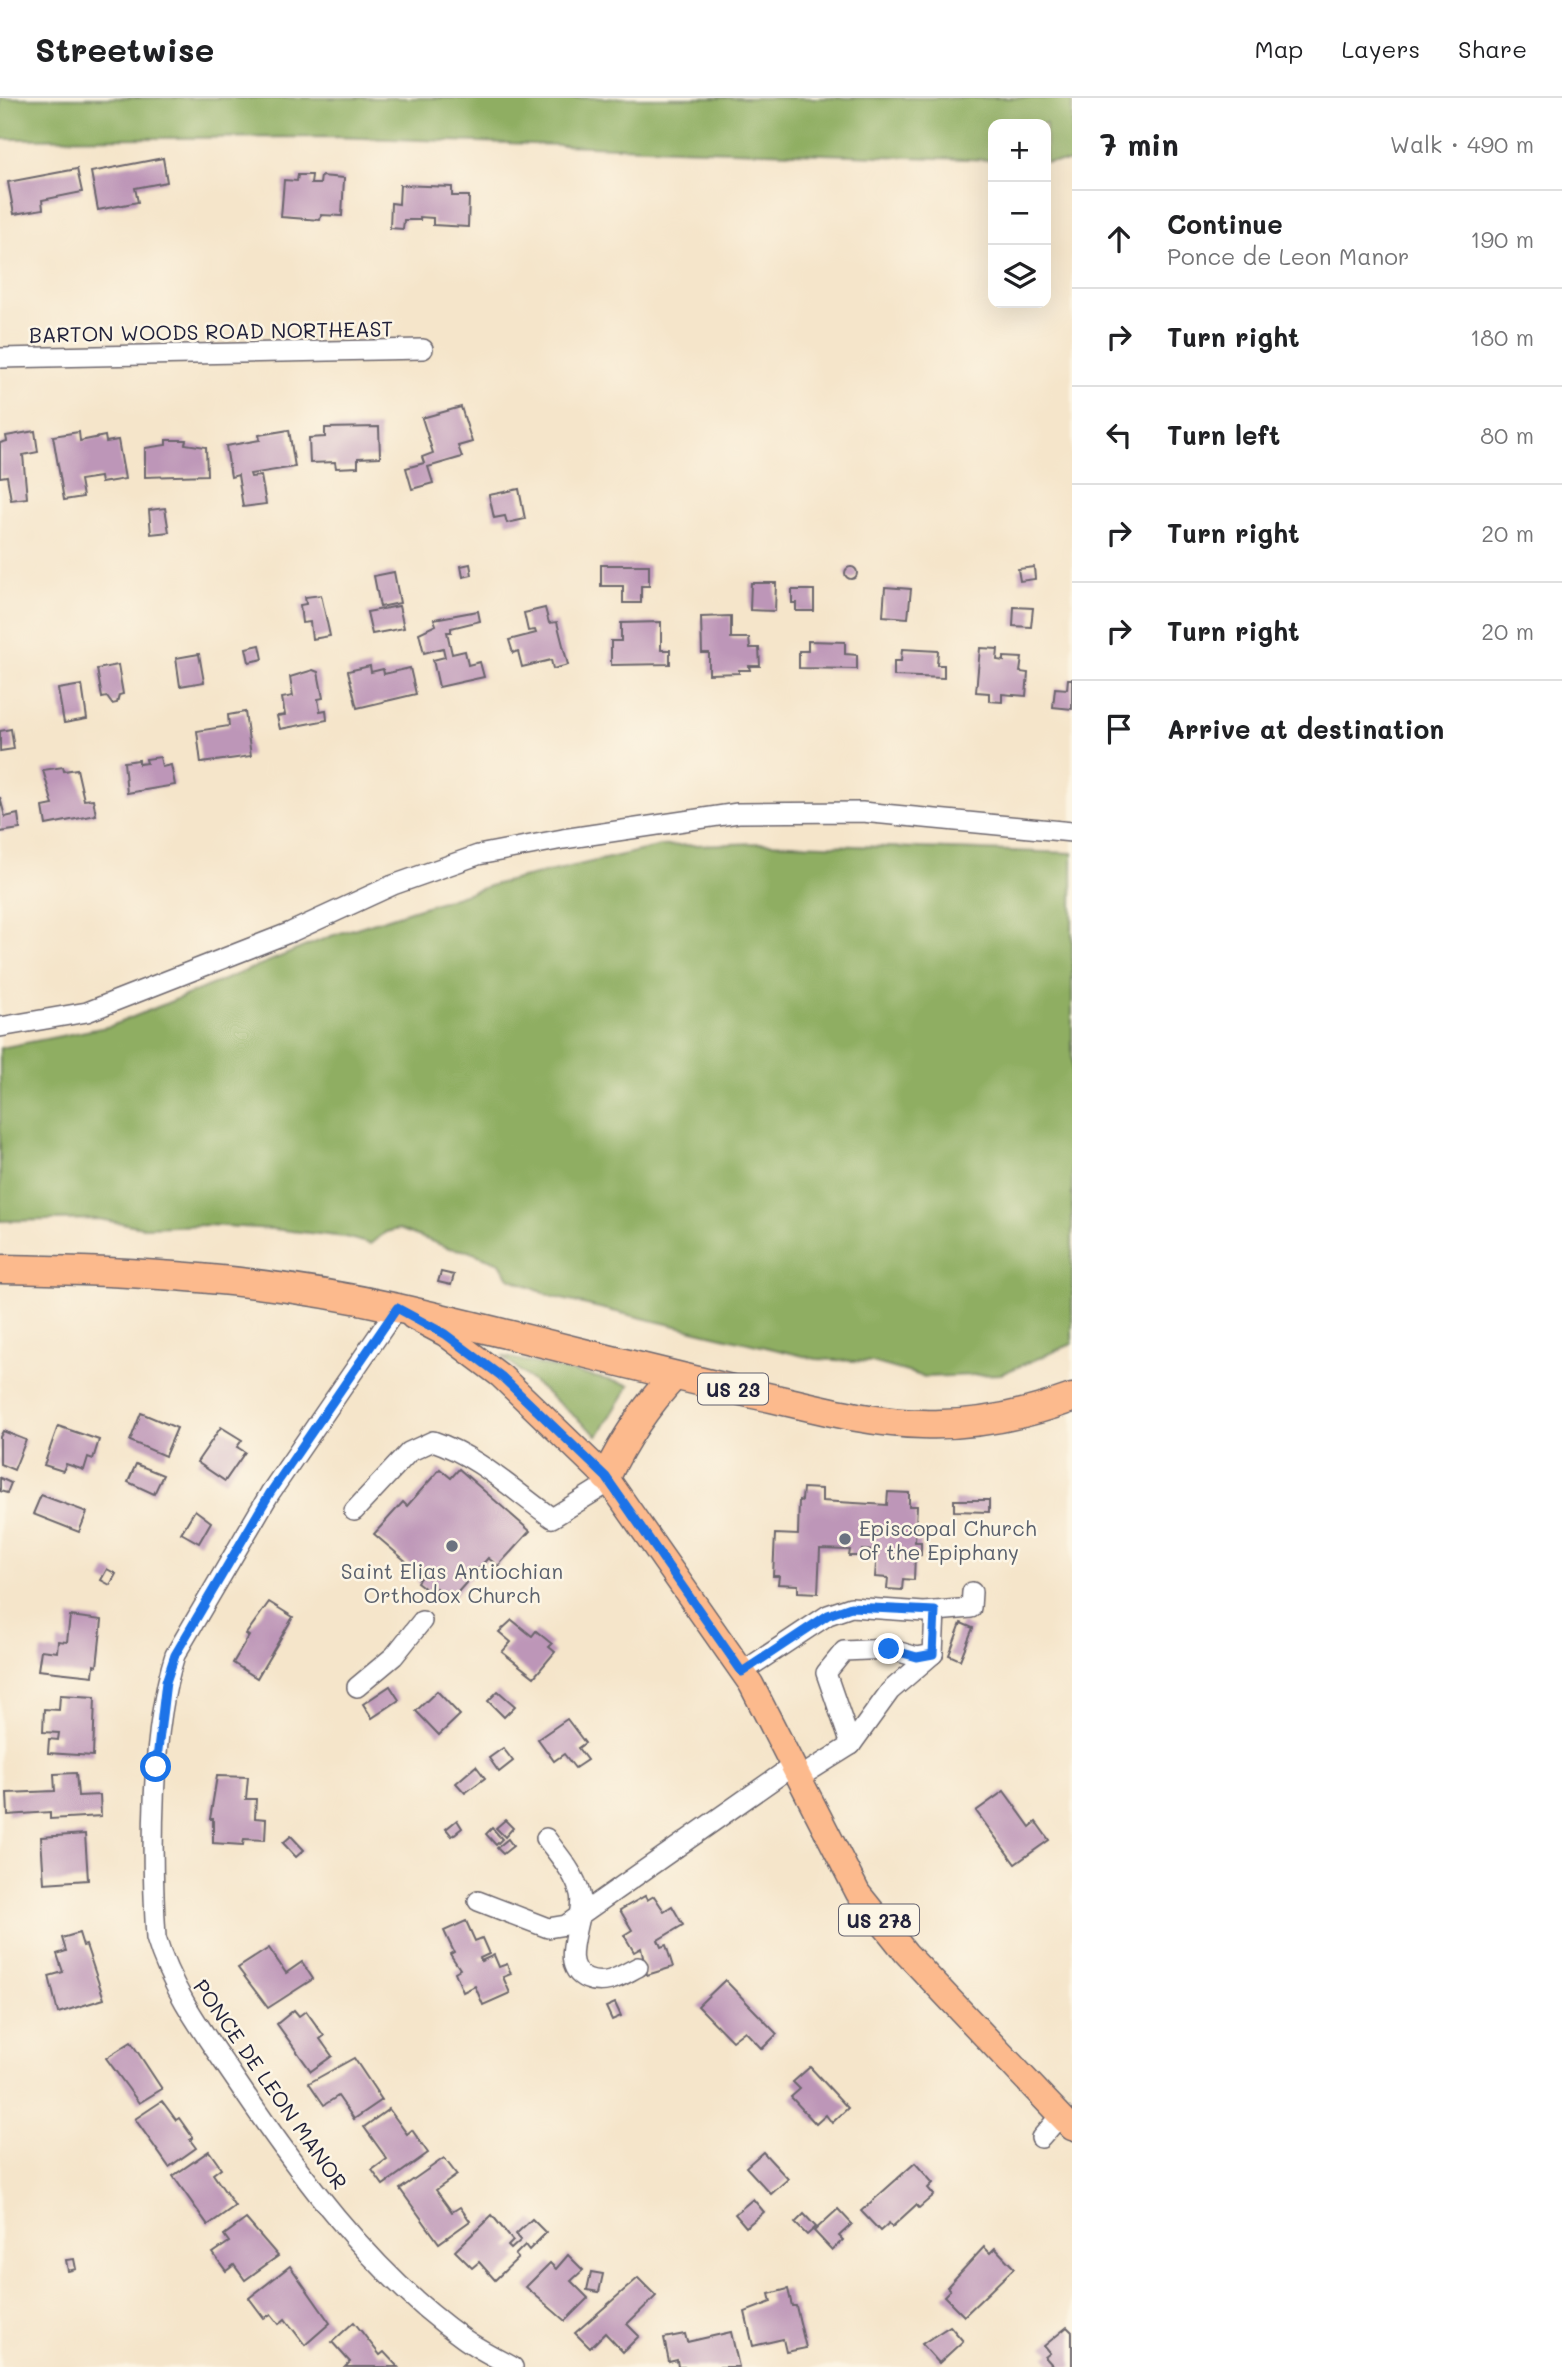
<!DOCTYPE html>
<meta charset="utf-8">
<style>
body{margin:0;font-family:Mali,sans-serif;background:#f2f2f2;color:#202124}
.controls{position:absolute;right:21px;top:21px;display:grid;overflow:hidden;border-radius:14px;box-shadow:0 7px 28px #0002}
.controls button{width:63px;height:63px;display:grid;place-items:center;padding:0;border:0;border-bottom:2px solid #e0e0e0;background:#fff;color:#202124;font:35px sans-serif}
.stop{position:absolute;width:21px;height:21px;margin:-16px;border:5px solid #1a73e8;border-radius:50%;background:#fff}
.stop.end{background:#1a73e8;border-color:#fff;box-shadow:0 2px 7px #0008}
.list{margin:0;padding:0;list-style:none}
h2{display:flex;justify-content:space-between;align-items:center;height:91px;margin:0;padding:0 28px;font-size:30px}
h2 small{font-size:23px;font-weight:400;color:#757577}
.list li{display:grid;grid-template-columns:46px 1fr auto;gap:21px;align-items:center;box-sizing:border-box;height:98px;padding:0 28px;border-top:2px solid #e0e0e0}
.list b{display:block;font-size:26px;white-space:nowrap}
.list p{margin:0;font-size:23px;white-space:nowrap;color:#757577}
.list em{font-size:23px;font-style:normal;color:#757577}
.icon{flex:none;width:38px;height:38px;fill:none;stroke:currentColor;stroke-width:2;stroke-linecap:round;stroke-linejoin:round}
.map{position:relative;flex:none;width:1072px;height:2269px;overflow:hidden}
header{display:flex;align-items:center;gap:42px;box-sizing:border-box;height:98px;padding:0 35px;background:#fff;border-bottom:2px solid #e0e0e0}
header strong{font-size:33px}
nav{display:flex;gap:38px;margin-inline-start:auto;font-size:24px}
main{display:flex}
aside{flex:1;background:#fff}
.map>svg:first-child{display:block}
.forest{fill:#8fae62;stroke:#58684e;stroke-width:2}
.building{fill:#bd96b8}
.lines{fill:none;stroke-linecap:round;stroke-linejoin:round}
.minor-casing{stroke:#6c666d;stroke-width:22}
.major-casing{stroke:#6c666d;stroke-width:27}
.highway-casing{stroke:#6c666d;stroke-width:31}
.minor{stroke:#fff;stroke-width:19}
.major{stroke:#fcba8d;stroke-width:24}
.highway{stroke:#fcba8d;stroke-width:28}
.route{stroke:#1a73e8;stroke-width:9}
.worship-dot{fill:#6b7280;stroke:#fcf5e5;stroke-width:2.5}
.labels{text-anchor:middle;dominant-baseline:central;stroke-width:5;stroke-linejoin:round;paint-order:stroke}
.shield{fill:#fcf5e5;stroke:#63616e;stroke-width:2}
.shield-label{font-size:19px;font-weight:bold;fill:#22223b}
.street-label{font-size:21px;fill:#22223b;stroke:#fcf5e5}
.worship-label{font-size:21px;fill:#5b616d;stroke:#fcf5e5;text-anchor:start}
</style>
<header>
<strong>Streetwise</strong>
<nav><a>Map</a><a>Layers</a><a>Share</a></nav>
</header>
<main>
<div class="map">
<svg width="1072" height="2269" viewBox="0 0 1072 2269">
<rect width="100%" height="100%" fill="#fcf5e5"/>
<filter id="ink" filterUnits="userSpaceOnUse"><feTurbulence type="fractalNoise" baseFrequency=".0143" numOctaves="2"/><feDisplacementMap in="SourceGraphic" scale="14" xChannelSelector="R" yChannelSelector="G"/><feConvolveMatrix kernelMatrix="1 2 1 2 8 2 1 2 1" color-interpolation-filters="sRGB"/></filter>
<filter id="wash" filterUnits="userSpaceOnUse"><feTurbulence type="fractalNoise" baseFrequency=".00686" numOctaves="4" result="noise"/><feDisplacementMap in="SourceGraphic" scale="28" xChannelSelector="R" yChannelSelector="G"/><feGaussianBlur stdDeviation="1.57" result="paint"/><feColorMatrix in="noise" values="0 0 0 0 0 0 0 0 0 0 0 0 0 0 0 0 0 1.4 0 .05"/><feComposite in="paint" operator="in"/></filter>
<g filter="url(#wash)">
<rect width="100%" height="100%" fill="#f5e5ca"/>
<g class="forest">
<polygon points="0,0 1072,0 1072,64 1046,64 1046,26 993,26 993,62 333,39 0,41"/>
<polygon points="761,745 1072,755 1072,1246 1001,1276 925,1279 872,1264 816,1261 553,1199 509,1180 500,1165 468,1153 449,1150 399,1131 386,1134 370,1146 345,1139 273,1131 207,1127 143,1129 98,1121 0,1123 0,950 111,928 331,838 496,786 661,748"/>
<polygon points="502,1258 630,1287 598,1338"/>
</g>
<g id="blocks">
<g class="building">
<polygon points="163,60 167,84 135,90 138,104 98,112 91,74"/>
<polygon points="77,71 82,94 42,102 43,111 14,116 8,84"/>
<polygon points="298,77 312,77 311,86 320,86 321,78 344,80 342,118 321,117 320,122 281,119 284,82 297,83"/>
<polygon points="400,87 452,89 452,98 469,98 468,129 433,127 433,120 420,119 420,122 404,122 403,131 390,130 391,105 399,106"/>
<polygon points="461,309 472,344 458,348 462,359 428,369 433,385 412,391 406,370 424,365 422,359 433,355 422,320"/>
<polygon points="379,329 380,359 358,360 358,369 336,370 335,364 310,365 309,340 325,339 325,330"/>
<polygon points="289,332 295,369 250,376 251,379 261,378 266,406 243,409 238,377 231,379 226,348 260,342 259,337"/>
<polygon points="35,333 38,354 23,357 27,400 11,402 7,378 0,379 0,345 7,343 6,338"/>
<polygon points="79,334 80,343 105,338 106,344 118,342 125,381 101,385 100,379 80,382 83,399 64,402 53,338"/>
<polygon points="166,342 186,342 185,346 206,349 207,377 145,379 145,350 166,347"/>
<polygon points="519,391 525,421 507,425 505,418 494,420 489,397"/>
<polygon points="165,410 169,434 151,436 149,412"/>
<polygon points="470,466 472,477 463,479 461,468"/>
<polygon points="601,467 649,467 649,488 641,488 641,505 623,505 623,488 601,488"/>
<circle cx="851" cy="475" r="6"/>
<polygon points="1034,469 1035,481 1020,483 1018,471"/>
<polygon points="394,474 400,505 380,509 374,478"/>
<polygon points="751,485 776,485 775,513 750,512"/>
<polygon points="885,489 911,491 908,520 883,518"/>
<polygon points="792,492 814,492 814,513 796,513 796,505 792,505"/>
<polygon points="321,497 330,538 312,541 310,524 302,525 300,507 306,506 305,499"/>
<polygon points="399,508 404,530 372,536 367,514"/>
<polygon points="1014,509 1033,510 1031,529 1013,528"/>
<polygon points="545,510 549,525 557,524 568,567 553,571 551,562 522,569 518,553 513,555 509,542 536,535 535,532 528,533 524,515"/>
<polygon points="478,513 480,523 451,530 451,534 447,534 452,556 465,553 468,567 480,564 484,579 439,589 433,562 445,559 443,550 424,555 419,535 436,527 434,521"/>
<polygon points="731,518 731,540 749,540 750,550 759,550 760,568 749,568 750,572 739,572 739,575 709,576 709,555 702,555 701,519"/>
<polygon points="661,524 661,552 670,552 670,566 611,567 611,543 621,543 621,525"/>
<polygon points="808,543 845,544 845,556 857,557 857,571 799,570 799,553 808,553"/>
<polygon points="260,547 263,561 249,564 246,550"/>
<polygon points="980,550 998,551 997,562 1004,563 1004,559 1022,560 1020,574 1028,575 1026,598 1002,596 1002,604 989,603 989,595 976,594"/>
<polygon points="902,551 938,553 937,567 944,567 944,580 894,578 894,563 901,563"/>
<polygon points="199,556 204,584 180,588 176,560"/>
<polygon points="118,567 123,596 119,597 117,605 112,606 107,599 102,600 97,571"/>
<polygon points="370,568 371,574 383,571 384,576 410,570 416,596 357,610 348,573"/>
<polygon points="313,572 318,574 323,600 318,601 320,613 326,612 327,622 280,631 277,618 285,617 282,600 293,598 290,579"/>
<polygon points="1068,581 1072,581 1072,611 1053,609 1055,590 1067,591"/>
<polygon points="82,587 87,621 64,625 58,591"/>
<polygon points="245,614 251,658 201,665 197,633 229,628 228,617"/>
<polygon points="11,631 14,651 0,653 0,633"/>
<polygon points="160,659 162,669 171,667 175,687 127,695 124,664 139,662 139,666 147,665 146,661"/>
<polygon points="63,669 64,673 77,671 84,702 93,701 96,717 46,727 43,709 53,707 43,672"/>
<polygon points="0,699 5,719 18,716 20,731 0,734"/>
<polygon points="441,1174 454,1177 451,1187 438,1184"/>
<polygon points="141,1315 177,1330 165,1358 130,1343"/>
<polygon points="58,1328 99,1342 93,1361 88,1359 84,1372 66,1366 63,1373 44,1367"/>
<polygon points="221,1329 242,1342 237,1349 245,1354 225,1383 197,1364"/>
<polygon points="3,1333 26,1342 14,1372 0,1366 0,1339"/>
<polygon points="136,1366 163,1377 154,1396 128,1384"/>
<polygon points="440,1371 451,1380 459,1371 530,1433 498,1468 488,1460 450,1503 436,1490 431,1495 417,1484 422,1477 374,1436 403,1404 407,1408"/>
<polygon points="0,1380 11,1385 7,1395 0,1393"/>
<polygon points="803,1390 822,1391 822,1403 887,1407 888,1394 909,1395 909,1408 917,1408 915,1444 921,1444 921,1457 915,1456 914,1482 903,1481 902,1492 887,1491 888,1480 875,1479 877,1453 862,1452 861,1458 849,1458 850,1452 820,1451 818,1495 798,1494 798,1487 778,1486 779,1478 773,1478 775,1436 798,1437 799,1402 802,1403"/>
<polygon points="41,1397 87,1414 79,1434 33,1416"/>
<polygon points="954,1402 989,1402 989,1414 954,1413"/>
<polygon points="195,1412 211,1424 199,1445 181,1435"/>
<polygon points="107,1471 116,1476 110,1487 101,1482"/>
<polygon points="269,1504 293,1519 257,1580 233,1565 249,1538 246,1536"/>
<polygon points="70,1518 102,1522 97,1568 94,1567 93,1578 38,1572 41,1552 57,1554 58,1543 67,1544"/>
<polygon points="512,1522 532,1538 536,1533 552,1546 549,1549 555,1554 534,1579 502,1554 511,1544 499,1534"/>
<polygon points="961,1525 973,1530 960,1562 949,1557"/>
<polygon points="390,1588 399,1602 372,1620 363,1606"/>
<polygon points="437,1593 460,1617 439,1637 416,1613"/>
<polygon points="498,1593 515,1608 504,1619 488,1603"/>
<polygon points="60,1597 95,1599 93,1658 48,1655 49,1641 58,1642 59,1635 43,1634 44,1611 59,1612"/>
<polygon points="567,1621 585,1645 578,1650 587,1662 575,1670 564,1656 554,1663 538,1641"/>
<polygon points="503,1650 513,1663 499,1674 489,1660"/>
<polygon points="476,1668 485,1680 465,1695 456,1685"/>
<polygon points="76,1675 78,1698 100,1697 101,1718 50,1721 50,1714 8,1717 7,1695 55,1693 54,1676"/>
<polygon points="217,1678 248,1679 246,1701 256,1701 255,1720 266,1721 265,1742 244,1741 243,1747 213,1745 213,1721 210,1721"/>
<polygon points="1004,1693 1030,1729 1036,1724 1049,1742 1015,1766 976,1713"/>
<polygon points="457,1722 462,1730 452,1738 446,1731"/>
<polygon points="505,1722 513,1730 505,1739 496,1730"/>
<polygon points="492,1730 502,1741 496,1747 486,1736"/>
<polygon points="85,1736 88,1782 44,1785 41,1739"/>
<polygon points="291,1738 304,1752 296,1759 283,1745"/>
<polygon points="508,1741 513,1748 503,1756 497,1750"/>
<polygon points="645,1798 647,1802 654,1798 664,1813 672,1808 683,1827 658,1842 661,1849 666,1847 673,1869 647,1877 641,1850 634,1854 624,1837 632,1832 620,1812"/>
<polygon points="466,1823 475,1843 482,1840 489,1856 480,1860 481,1863 494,1857 499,1869 507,1866 511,1876 503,1879 510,1895 483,1907 475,1888 463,1894 455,1874 460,1871 450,1856 454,1854 444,1833"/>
<polygon points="79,1835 83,1848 86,1847 104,1901 58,1915 49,1878 63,1874 57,1856 66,1853 62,1840"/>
<polygon points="269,1850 286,1875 302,1864 313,1881 268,1910 238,1870"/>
<polygon points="725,1882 777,1936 762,1951 745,1933 732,1943 698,1908"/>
<polygon points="615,1905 621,1918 612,1922 606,1909"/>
<polygon points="294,1912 299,1918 306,1913 324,1938 320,1941 332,1958 311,1973 277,1926"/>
<polygon points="131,1944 162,1991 139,2005 106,1960"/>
<polygon points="354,1960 382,2002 354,2021 338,1998 324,2007 309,1985"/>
<polygon points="810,1969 848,2010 832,2025 826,2017 816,2026 791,1999 800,1991 793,1984"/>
<polygon points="162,2003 176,2022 179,2020 193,2040 190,2042 196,2050 169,2069 135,2021"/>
<polygon points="389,2011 407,2036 412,2032 428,2055 383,2087 372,2072 387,2061 364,2029"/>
<polygon points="209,2053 221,2070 213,2076 235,2108 208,2127 173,2078"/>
<polygon points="763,2054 788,2081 771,2096 746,2069"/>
<polygon points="444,2060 457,2077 436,2092 452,2114 460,2109 470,2123 439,2145 400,2091"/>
<polygon points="915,2065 933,2085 928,2090 934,2097 919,2110 916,2107 892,2129 889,2125 880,2133 861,2113"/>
<polygon points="753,2101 764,2114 746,2129 735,2116"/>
<polygon points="838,2111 852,2126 839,2138 843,2142 832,2152 814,2133"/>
<polygon points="804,2116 816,2129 807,2137 795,2125"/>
<polygon points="492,2117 513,2143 508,2148 511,2151 521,2142 516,2136 532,2121 546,2135 529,2152 525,2147 515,2157 518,2160 495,2182 479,2164 472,2170 455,2153"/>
<polygon points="246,2121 278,2158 245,2182 234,2167 226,2173 213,2155 229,2144 224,2137"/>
<polygon points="984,2149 990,2155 995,2150 1014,2170 964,2218 944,2198 950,2192 947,2189"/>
<polygon points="568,2157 583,2172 571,2183 588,2200 565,2223 526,2189 550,2165 556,2171"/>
<polygon points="74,2161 76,2171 68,2173 66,2162"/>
<polygon points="290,2168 330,2225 305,2247 285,2221 279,2226 271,2216 264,2220 249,2200"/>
<polygon points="591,2174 603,2176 599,2194 587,2192"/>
<polygon points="638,2180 656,2198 627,2226 639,2238 623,2254 605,2235 590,2250 575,2235"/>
<polygon points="788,2191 792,2208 796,2208 806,2250 786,2254 783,2241 753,2248 745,2214 771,2204 769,2196"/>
<polygon points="354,2224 380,2257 384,2254 398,2269 345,2269 350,2264 332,2244"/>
<polygon points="950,2228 963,2243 939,2265 922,2246"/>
<polygon points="1067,2229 1072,2234 1072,2269 1054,2269 1045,2259 1050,2255 1044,2248"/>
<polygon points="731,2234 739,2269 678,2269 677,2262 669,2264 664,2240 685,2236 687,2244"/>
</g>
</g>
</g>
<g filter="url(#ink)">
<use href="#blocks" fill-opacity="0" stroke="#6c666d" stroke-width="2"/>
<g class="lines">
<g class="minor-casing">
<g id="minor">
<polyline points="0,260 423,251"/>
<polyline points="0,929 87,914 291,834 393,787 478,757 563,741 738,715 862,714 1072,734"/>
<path d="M397,1210l-127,185 -95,162c-25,78 -24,200 -19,283 15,51 47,94 77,138 63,94 137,196 230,262 15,11 34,20 50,29"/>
<path d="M354,1413l55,-59 24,-11c45,15 81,50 119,77l58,-36"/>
<polyline points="742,1574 828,1517 851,1509 924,1514 971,1510 972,1494"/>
<polyline points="357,1589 394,1558 422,1523"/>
<polyline points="851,1647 890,1593 933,1556"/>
<polyline points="800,1679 851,1647 826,1575 844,1553 889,1551 917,1559 933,1556 935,1513"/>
<path d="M546,1740c12,17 29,35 34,56 6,25 -25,71 7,85 19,8 35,-4 51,-12"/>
<polyline points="478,1803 548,1830 566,1827 794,1667"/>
<polyline points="1041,2040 1060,2018"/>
</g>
</g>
<g class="major-casing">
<polyline id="major" points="413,1219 445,1236 501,1278 606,1379 751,1586 858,1795 906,1855 1072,2030"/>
</g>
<g class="highway-casing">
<g id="highway">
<path d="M0,1171c137,2 263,9 397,39 118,27 235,58 352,85 57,12 115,30 173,31 50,2 103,-9 150,-26"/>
<path d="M606,1379c18,-38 40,-71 68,-101"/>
</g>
</g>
<use href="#minor" class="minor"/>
<use href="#major" class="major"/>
<use href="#highway" class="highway"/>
</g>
</g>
<g class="lines" filter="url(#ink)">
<polyline class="route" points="156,1669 166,1584 175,1557 270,1395 397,1210 445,1236 501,1278 606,1379 742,1574 828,1517 851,1509 935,1513 933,1556 917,1559 889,1551"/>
</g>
<g class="worship-dot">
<circle cx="845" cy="1441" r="7"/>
<circle cx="452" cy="1448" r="7"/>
</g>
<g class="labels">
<g class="shield">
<rect x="698" y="1275.5" width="70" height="31" rx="5"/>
<rect x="839" y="1806.5" width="80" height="31" rx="5"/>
</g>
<g class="shield-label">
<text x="733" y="1291">US 23</text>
<text x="879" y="1822">US 278</text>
</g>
<g class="street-label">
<text transform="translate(211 233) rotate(-1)">BARTON WOODS ROAD NORTHEAST</text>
<text transform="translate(271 1986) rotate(55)">PONCE DE LEON MANOR</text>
</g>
<g class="worship-label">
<text x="859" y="1429">Episcopal Church<tspan x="859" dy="24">of the Epiphany</tspan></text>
<text x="452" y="1472" text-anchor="middle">Saint Elias Antiochian<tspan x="452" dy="24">Orthodox Church</tspan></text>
</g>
</g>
</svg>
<div class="controls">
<button>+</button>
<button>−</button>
<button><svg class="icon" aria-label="layers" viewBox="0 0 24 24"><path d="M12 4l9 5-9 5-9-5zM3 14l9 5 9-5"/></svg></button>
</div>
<div class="stop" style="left:156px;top:1669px"></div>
<div class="stop end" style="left:889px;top:1551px"></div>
</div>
<aside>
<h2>7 min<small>Walk · 490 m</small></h2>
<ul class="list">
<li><svg class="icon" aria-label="ahead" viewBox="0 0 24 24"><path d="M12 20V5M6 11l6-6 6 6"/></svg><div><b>Continue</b><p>Ponce de Leon Manor</p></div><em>190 m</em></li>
<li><svg class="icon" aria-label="right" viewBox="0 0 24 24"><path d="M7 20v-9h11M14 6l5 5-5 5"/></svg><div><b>Turn right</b></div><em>180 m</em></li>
<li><svg class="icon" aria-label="left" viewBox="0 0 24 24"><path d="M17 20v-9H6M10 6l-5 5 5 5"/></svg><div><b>Turn left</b></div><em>80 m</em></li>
<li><svg class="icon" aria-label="right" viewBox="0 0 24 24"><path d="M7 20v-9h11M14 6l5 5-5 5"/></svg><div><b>Turn right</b></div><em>20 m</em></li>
<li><svg class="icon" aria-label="right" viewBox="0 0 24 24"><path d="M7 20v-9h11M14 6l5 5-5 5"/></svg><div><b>Turn right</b></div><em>20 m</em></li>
<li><svg class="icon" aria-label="arrive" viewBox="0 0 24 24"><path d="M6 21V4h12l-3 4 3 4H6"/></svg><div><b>Arrive at destination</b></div></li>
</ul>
</aside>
</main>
